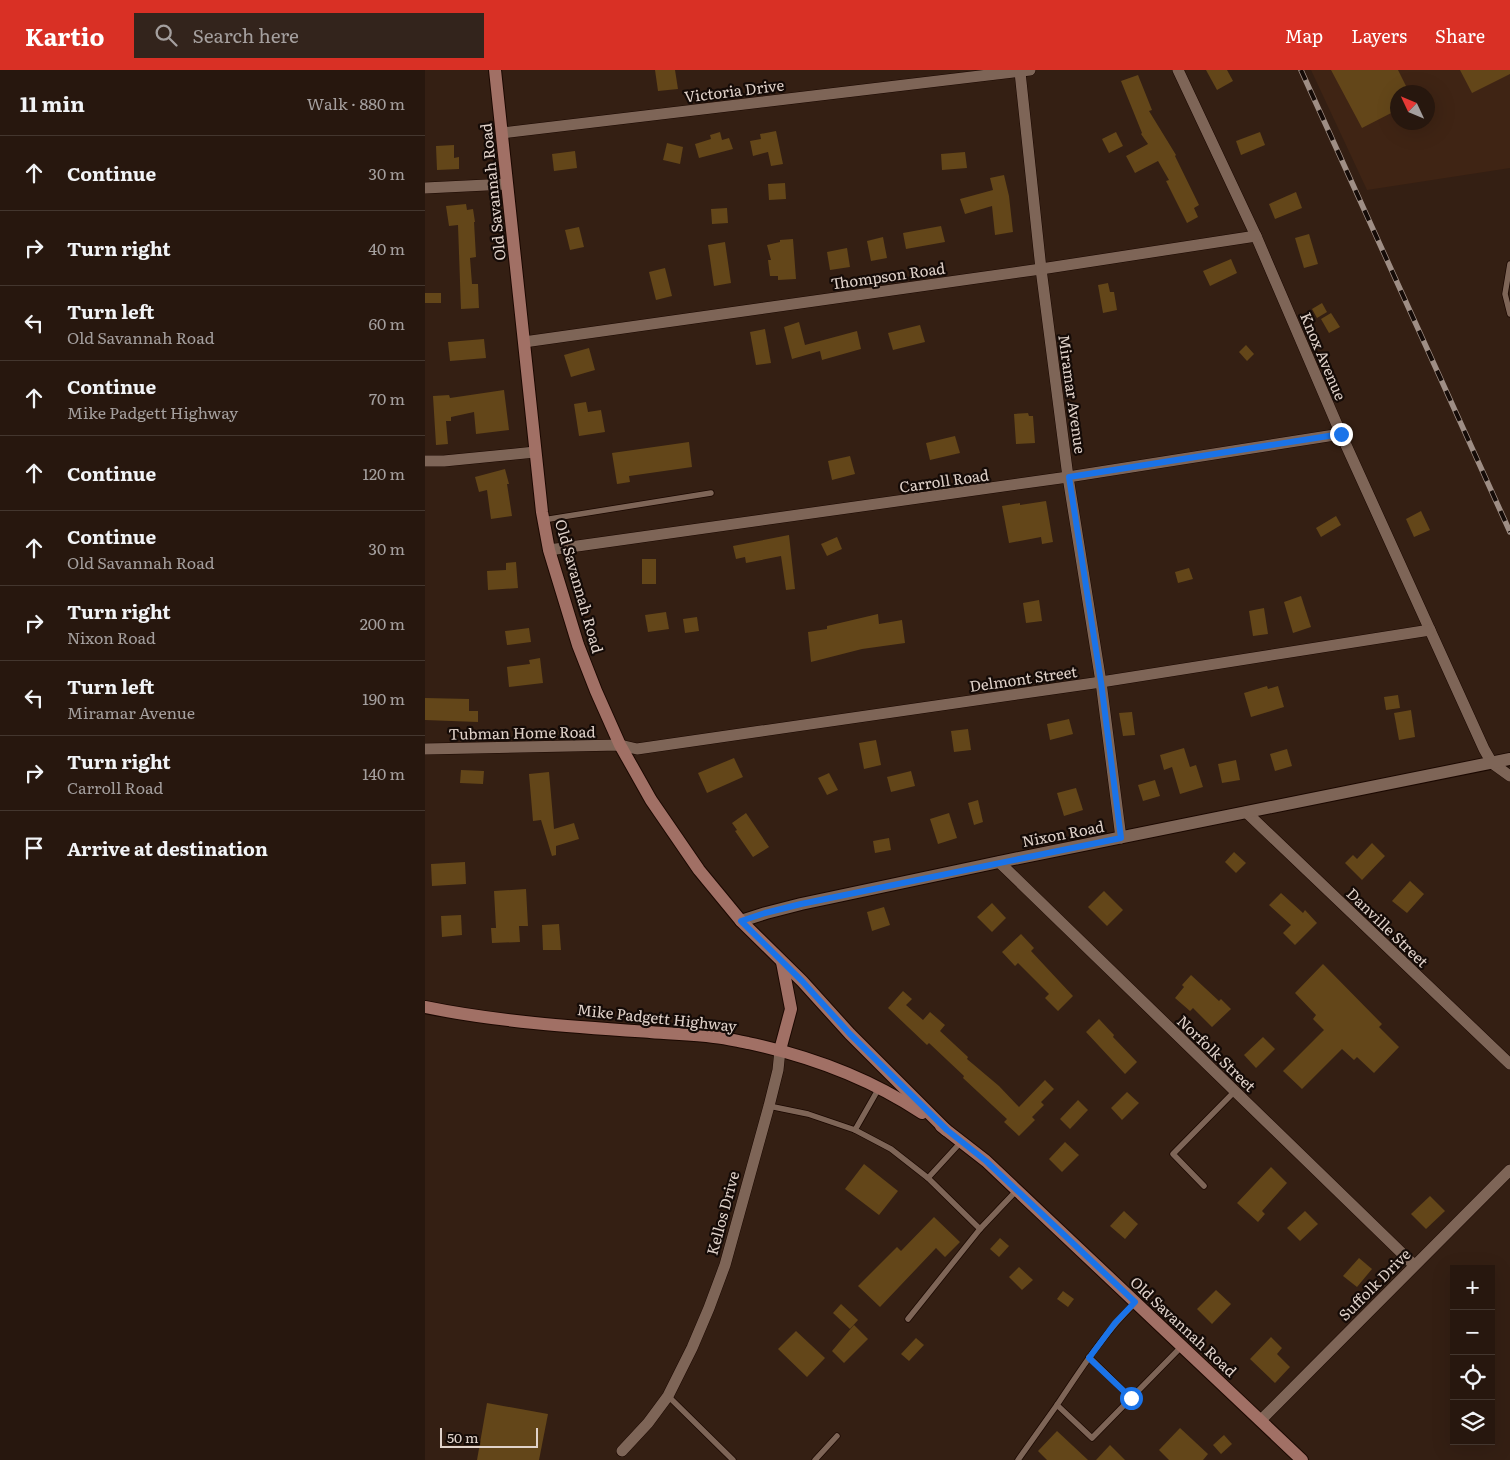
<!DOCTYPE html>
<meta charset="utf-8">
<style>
body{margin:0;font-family:Literata,serif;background:#33241c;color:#f1f3f6}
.controls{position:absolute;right:15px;bottom:15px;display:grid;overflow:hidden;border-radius:0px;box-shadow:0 5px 20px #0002}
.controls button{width:45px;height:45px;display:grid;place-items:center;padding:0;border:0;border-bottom:1px solid #43362e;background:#27170e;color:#f1f3f6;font:25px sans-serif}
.compass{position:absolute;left:965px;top:15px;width:45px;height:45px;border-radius:50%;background:#27170e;box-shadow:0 5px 20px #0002;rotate:314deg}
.scale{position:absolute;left:15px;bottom:12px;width:98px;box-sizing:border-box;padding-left:5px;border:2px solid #e0d2ca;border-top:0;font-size:14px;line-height:18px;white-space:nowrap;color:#e0d2ca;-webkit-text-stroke:4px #150b07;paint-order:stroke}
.stop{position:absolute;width:15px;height:15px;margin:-11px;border:4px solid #1a73e8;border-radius:50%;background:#fff}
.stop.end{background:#1a73e8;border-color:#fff;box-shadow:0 1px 5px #0008}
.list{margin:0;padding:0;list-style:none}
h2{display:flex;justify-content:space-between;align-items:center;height:65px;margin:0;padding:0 20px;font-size:21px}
h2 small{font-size:16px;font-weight:400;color:#a49f9e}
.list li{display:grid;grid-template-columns:32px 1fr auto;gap:15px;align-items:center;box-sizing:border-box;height:75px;padding:0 20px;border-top:1px solid #43362e}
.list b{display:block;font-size:19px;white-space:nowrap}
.list p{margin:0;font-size:16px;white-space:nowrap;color:#a49f9e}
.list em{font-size:16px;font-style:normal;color:#a49f9e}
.icon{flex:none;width:28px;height:28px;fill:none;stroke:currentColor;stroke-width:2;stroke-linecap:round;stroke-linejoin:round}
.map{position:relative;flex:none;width:1085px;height:1390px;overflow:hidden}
header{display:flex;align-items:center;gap:30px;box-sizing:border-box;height:70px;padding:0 25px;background:#d93025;color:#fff}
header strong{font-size:24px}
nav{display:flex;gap:28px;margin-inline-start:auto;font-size:18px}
.search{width:350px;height:45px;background:#33241c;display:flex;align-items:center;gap:12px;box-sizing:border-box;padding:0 18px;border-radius:0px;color:#a49f9e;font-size:19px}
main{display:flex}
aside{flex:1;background:#27170e}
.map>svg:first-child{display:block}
.built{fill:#3f2414;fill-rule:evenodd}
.building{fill:#634619}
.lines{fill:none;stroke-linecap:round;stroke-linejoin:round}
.service-casing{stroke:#1b0801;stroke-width:7}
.minor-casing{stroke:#1b0801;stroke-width:12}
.tertiary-casing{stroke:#1b0801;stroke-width:14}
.secondary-casing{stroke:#1b0801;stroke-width:14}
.service{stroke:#7e6557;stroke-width:5.5}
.minor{stroke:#7e6557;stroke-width:11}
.tertiary{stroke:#7e6557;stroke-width:12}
.secondary{stroke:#a17065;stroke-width:12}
.rail-casing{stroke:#9f8e85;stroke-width:5.5}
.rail{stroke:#150b07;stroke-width:4;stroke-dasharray:11;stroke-linecap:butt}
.route{stroke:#1a73e8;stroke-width:6}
.labels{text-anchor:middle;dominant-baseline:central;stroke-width:4.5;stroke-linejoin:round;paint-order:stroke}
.street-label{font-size:15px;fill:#e0d2ca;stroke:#150b07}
</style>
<header>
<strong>Kartio</strong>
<div class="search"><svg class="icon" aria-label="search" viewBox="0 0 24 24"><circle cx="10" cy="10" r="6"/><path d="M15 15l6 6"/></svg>Search here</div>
<nav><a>Map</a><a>Layers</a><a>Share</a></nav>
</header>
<main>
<aside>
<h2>11 min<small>Walk · 880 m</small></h2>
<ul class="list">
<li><svg class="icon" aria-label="ahead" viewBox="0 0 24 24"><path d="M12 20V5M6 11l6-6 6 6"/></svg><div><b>Continue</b></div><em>30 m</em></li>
<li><svg class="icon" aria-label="right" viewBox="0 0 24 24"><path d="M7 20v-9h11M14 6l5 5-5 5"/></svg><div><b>Turn right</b></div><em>40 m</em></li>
<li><svg class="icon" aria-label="left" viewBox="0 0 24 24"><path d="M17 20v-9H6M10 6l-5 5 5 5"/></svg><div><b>Turn left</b><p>Old Savannah Road</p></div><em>60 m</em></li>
<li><svg class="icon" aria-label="ahead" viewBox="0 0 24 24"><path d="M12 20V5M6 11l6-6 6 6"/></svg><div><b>Continue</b><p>Mike Padgett Highway</p></div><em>70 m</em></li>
<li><svg class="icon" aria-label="ahead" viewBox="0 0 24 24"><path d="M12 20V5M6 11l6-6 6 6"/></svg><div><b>Continue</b></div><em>120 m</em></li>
<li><svg class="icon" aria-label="ahead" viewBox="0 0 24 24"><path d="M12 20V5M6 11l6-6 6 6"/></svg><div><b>Continue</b><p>Old Savannah Road</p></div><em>30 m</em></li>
<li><svg class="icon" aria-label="right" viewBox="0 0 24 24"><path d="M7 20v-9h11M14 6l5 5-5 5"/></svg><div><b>Turn right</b><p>Nixon Road</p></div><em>200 m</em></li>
<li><svg class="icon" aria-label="left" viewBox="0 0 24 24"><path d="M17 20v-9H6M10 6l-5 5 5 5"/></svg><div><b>Turn left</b><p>Miramar Avenue</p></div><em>190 m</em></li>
<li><svg class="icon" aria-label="right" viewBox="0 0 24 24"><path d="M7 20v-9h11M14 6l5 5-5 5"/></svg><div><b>Turn right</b><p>Carroll Road</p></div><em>140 m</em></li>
<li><svg class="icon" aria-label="arrive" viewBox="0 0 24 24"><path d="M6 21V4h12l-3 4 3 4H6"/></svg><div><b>Arrive at destination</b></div></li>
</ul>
</aside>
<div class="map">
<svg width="1085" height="1390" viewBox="0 0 1085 1390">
<rect width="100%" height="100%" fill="#341f13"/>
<path class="built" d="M886,0h199v98l-143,22zM972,22h30v30h-30z"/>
<g class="building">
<polygon points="230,0 250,0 253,19 233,21"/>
<polygon points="781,0 802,0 808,11 792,20"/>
<polygon points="906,0 973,0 984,22 972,22 972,40 937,58"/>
<polygon points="1035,0 1085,0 1085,4 1047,23"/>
<polygon points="713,5 727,40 724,41 751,85 750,86 774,135 769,138 773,147 762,153 741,111 744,110 733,91 710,103 701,86 723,74 716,64 717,63 696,11"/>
<polygon points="351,61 358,94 346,96 343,82 328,86 325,71 336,69 335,64"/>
<polygon points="295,62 297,70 304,68 308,79 274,88 270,74 286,69 285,65"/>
<polygon points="691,62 698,76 684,83 677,69"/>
<polygon points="835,62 840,75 816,85 811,71"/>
<polygon points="242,73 258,77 255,94 238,90"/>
<polygon points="29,75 29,88 34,87 34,99 12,100 11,76"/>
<polygon points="150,81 152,98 129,101 127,84"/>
<polygon points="540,82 542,98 517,100 516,84"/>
<polygon points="579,105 584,126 588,162 570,165 567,136 540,144 535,129 568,120 565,108"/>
<polygon points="360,113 361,129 344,130 343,114"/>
<polygon points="871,122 877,138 850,149 844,134"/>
<polygon points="41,134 42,140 48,139 50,152 49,152 51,187 45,188 47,214 53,214 54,238 36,239 33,155 24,156 21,136"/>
<polygon points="302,138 303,153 287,154 286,139"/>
<polygon points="516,156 520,172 481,179 478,163"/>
<polygon points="154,157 159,177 145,180 140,160"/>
<polygon points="884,164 893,194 879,198 870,168"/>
<polygon points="458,167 462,188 446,191 442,171"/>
<polygon points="368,169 371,209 353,210 353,206 345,206 343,190 346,190 342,175 355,172 355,170"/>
<polygon points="300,172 306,213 289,216 283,175"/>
<polygon points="422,178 425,197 405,200 402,182"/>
<polygon points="806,189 812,203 785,216 778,201"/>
<polygon points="240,198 247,226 231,230 224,202"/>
<polygon points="683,213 685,222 689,222 692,240 678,243 673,215"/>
<rect x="0" y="223" width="16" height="10"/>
<polygon points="897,233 902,242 892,248 887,239"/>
<polygon points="906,243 915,257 904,263 896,249"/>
<polygon points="374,252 380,275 432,261 436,279 397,290 395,281 367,289 359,257"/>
<polygon points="495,255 500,272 468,280 463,263"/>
<polygon points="340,259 346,293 331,295 325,262"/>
<polygon points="59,269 61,288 25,291 23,272"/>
<polygon points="821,275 829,284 822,291 814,282"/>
<polygon points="164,278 170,300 146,307 139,285"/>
<polygon points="79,320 84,360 51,364 49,342 26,347 26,351 21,351 23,374 11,375 8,326 24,325 25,328"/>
<polygon points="161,332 163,342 176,340 180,362 154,366 149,334"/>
<polygon points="603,343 604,346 608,346 610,373 591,374 589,344"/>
<polygon points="530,366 535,383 505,390 501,373"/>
<polygon points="264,372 267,397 204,406 205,412 192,414 187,383"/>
<polygon points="425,386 430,404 407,410 403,391"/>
<polygon points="80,399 84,414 82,414 87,446 66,449 62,420 54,422 50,407"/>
<polygon points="621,431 628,472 617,474 616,467 584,473 577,436 595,433 595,435"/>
<polygon points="996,441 1005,460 989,467 981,449"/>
<polygon points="911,446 916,455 896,467 891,458"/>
<polygon points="364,465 370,519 361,520 356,486 321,493 320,487 311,489 308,476"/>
<polygon points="412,467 417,479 402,486 396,474"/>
<rect x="217" y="489" width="14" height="25"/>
<polygon points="91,492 93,518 63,520 62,501 81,500 81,493"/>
<polygon points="764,498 768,509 753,513 750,502"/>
<polygon points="876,526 886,557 868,563 859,532"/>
<polygon points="614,530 617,551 601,553 598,533"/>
<polygon points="839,538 843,564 828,566 824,541"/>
<polygon points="241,542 244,559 223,562 220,545"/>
<polygon points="453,544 454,554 477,550 480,573 437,579 386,592 383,562 402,559 402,556"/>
<polygon points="272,547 274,561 260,563 258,549"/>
<polygon points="104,558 106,572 82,575 80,561"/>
<polygon points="115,588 118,613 84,617 82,597 105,594 104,590"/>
<polygon points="842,616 843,619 853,616 859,637 826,647 819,623"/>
<polygon points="973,625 975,638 961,640 959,627"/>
<polygon points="0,628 44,629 44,641 53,641 53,652 0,650"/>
<polygon points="986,640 990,667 974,670 969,643"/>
<polygon points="707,642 710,665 698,666 694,643"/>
<polygon points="644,649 648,664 625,670 622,654"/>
<polygon points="543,659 546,680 529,682 526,661"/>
<polygon points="451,670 456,695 439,699 434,673"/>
<polygon points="759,678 765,697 771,695 778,717 755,724 747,697 739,700 735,685"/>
<polygon points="862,679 867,696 850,701 845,684"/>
<polygon points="309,688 318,707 282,723 273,703"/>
<polygon points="811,690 815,710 797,713 793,694"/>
<polygon points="36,700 59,701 58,714 35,713"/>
<polygon points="486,701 490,716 466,722 462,707"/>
<polygon points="124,702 129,759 149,753 154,769 131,776 131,785 127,786 116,750 108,751 104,704"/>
<polygon points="404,703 413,720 402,725 393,708"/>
<polygon points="730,710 735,726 718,731 713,715"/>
<polygon points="651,718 658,740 639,746 632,723"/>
<polygon points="553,730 558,752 549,755 543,733"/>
<polygon points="321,743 344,777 328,787 310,761 312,760 307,753"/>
<polygon points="524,743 532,768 513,774 505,749"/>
<polygon points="464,768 466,780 450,783 448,771"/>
<polygon points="947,773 960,786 937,810 920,793 928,785 932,789"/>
<polygon points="809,782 821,793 811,803 800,792"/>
<polygon points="40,792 41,814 7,816 6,794"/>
<polygon points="985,811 999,824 982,843 967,831"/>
<polygon points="101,819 103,856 94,856 95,872 67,873 66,858 71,858 69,821"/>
<polygon points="679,821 698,840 682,856 663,837"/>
<polygon points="856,823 878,843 880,840 892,853 870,875 858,863 866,855 844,835"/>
<polygon points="567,833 581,848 567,862 552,847"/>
<polygon points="459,837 465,855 447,861 442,842"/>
<polygon points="36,845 37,865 17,867 16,846"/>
<polygon points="134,854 136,880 118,880 117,855"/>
<polygon points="596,864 609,878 606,881 648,926 633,941 620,928 624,924 593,893 590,896 577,882"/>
<polygon points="898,894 957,954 954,957 974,977 949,1003 932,987 929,990 917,979 877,1019 858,1001 899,960 888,949 891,945 870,923"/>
<polygon points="766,905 794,931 796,929 806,939 787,957 768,938 765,941 750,928 759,917 757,915"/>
<polygon points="478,921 487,929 481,935 498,950 505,942 520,955 515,961 543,987 542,989 574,1016 594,1037 620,1010 629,1019 616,1032 619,1035 607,1047 610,1050 594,1066 579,1052 582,1049 538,1008 539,1006 504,973 502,975 463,938"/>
<polygon points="674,949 689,965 688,967 712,992 700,1004 661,962"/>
<polygon points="838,967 850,979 831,998 819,985"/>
<polygon points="702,1022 714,1033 697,1050 686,1038"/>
<polygon points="653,1030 663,1040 645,1059 635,1049"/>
<polygon points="640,1072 654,1085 637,1102 624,1089"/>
<polygon points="439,1094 473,1121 454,1145 420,1119"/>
<polygon points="846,1097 862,1113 837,1141 840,1144 833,1152 812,1133"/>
<polygon points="1005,1126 1020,1141 1001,1159 986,1144"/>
<polygon points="699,1141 713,1154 700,1169 685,1156"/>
<polygon points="880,1141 893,1154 875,1171 862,1158"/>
<polygon points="509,1147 535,1172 520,1187 511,1178 455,1237 433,1216 472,1177 476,1181"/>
<polygon points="575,1168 584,1176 574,1187 565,1179"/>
<polygon points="934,1188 947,1199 932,1217 918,1206"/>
<polygon points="594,1197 608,1210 597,1220 584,1207"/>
<polygon points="791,1220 806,1234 787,1254 772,1239"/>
<polygon points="638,1221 649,1229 643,1237 632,1229"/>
<polygon points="416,1234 433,1250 425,1259 408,1243"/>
<polygon points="429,1255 443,1269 419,1293 407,1281"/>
<polygon points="371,1261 400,1288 382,1307 353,1279"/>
<polygon points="846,1267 857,1278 852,1284 865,1297 850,1313 825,1289"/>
<polygon points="491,1268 499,1275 484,1291 476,1284"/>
<polygon points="62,1333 123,1344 114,1390 52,1390"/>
<polygon points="755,1358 783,1384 778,1390 744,1390 734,1380"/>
<polygon points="632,1361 663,1390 622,1390 613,1381"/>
<polygon points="799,1365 807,1374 796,1384 788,1375"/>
<polygon points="685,1375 700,1390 671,1390"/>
</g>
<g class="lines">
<g class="service-casing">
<g id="service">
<polyline points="1085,194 1080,224 1085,244"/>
<polyline points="118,450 286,423"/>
<polyline points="344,1036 383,1044 430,1060 454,1018"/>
<polyline points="430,1060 466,1079 503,1108 555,1159 592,1120"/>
<polyline points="503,1108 536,1072"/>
<polyline points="779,1116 748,1084 810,1021"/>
<path d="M710,1233c-31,30 -54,66 -78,102l35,33 90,-92"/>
<polyline points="483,1249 555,1159"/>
<polyline points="664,1287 706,1328"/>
<polyline points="243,1326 308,1390"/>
<polyline points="390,1390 412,1366"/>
<polyline points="593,1390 632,1335"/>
</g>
</g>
<g class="minor-casing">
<g id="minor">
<polyline points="753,0 831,166 916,364 1059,679 1067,693 1085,706"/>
<polyline points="595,2 616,199 643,407 676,612 696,768"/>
<polyline points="77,63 605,0"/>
<polyline points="0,118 82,114"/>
<polyline points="99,272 616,199 831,166"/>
<polyline points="0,391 19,391 110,382"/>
<polyline points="124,480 643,407 916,364"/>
<polyline points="0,679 195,675 212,679 676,612 1005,560"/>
<polyline points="821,742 1085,994"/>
<polyline points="574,792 989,1195"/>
<polyline points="836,1350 1085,1100"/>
<polyline points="197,1381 223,1353 243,1326 267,1278 284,1238 300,1195 344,1036 353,1000 355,980"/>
</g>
</g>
<g class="tertiary-casing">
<polyline id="tertiary" points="316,851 341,843 376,834 574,792 1085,689"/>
</g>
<g class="secondary-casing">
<g id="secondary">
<polyline points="70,0 117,442 124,480 153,575 171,621 195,675 226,730 274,800 316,851 377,911 425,964 521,1060"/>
<path d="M0,937c73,15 151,20 225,25 22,2 43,2 64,5 12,1 23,4 34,6 62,13 121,35 174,70"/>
<polyline points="355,980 366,939 357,892"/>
<polyline points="516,1056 561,1091 877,1390"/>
</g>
</g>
<use href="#service" class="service"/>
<use href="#minor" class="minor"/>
<use href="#tertiary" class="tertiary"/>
<use href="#secondary" class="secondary"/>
<g class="rail-casing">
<polyline id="rail" points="876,0 1085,462"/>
</g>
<use href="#rail" class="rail"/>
</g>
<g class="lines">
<polyline class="route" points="706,1328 664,1288 690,1253 710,1232 561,1091 522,1060 425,964 377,911 316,851 340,843 376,834 696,768 676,612 644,407 916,364"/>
</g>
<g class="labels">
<g class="street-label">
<text transform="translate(309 20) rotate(-7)">Victoria Drive</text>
<text transform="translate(67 122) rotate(-96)">Old Savannah Road</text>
<text transform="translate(463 205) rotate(-8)">Thompson Road</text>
<text transform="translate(899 286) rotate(67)">Knox Avenue</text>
<text transform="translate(648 324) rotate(82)">Miramar Avenue</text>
<text transform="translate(519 410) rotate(-8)">Carroll Road</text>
<text transform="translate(155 516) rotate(74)">Old Savannah Road</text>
<text transform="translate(598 608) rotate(-8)">Delmont Street</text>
<text transform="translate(97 662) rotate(-1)">Tubman Home Road</text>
<text transform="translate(638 763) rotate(-11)">Nixon Road</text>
<text transform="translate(963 857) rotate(44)">Danville Street</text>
<text transform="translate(232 947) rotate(6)">Mike Padgett Highway</text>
<text transform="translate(792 983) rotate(44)">Norfolk Street</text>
<text transform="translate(297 1143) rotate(-75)">Kellos Drive</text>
<text transform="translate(949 1214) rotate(-45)">Suffolk Drive</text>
<text transform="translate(759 1256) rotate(43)">Old Savannah Road</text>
</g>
</g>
</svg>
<div class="controls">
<button>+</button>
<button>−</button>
<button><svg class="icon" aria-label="locate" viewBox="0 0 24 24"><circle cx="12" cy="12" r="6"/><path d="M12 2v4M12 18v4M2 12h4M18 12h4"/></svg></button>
<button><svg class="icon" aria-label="layers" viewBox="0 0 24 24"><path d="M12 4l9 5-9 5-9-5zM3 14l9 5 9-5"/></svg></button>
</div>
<svg class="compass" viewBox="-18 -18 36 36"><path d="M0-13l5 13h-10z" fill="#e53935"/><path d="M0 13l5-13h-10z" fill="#a49f9e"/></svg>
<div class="scale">50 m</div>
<div class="stop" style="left:706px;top:1328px"></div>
<div class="stop end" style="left:916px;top:364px"></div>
</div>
</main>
